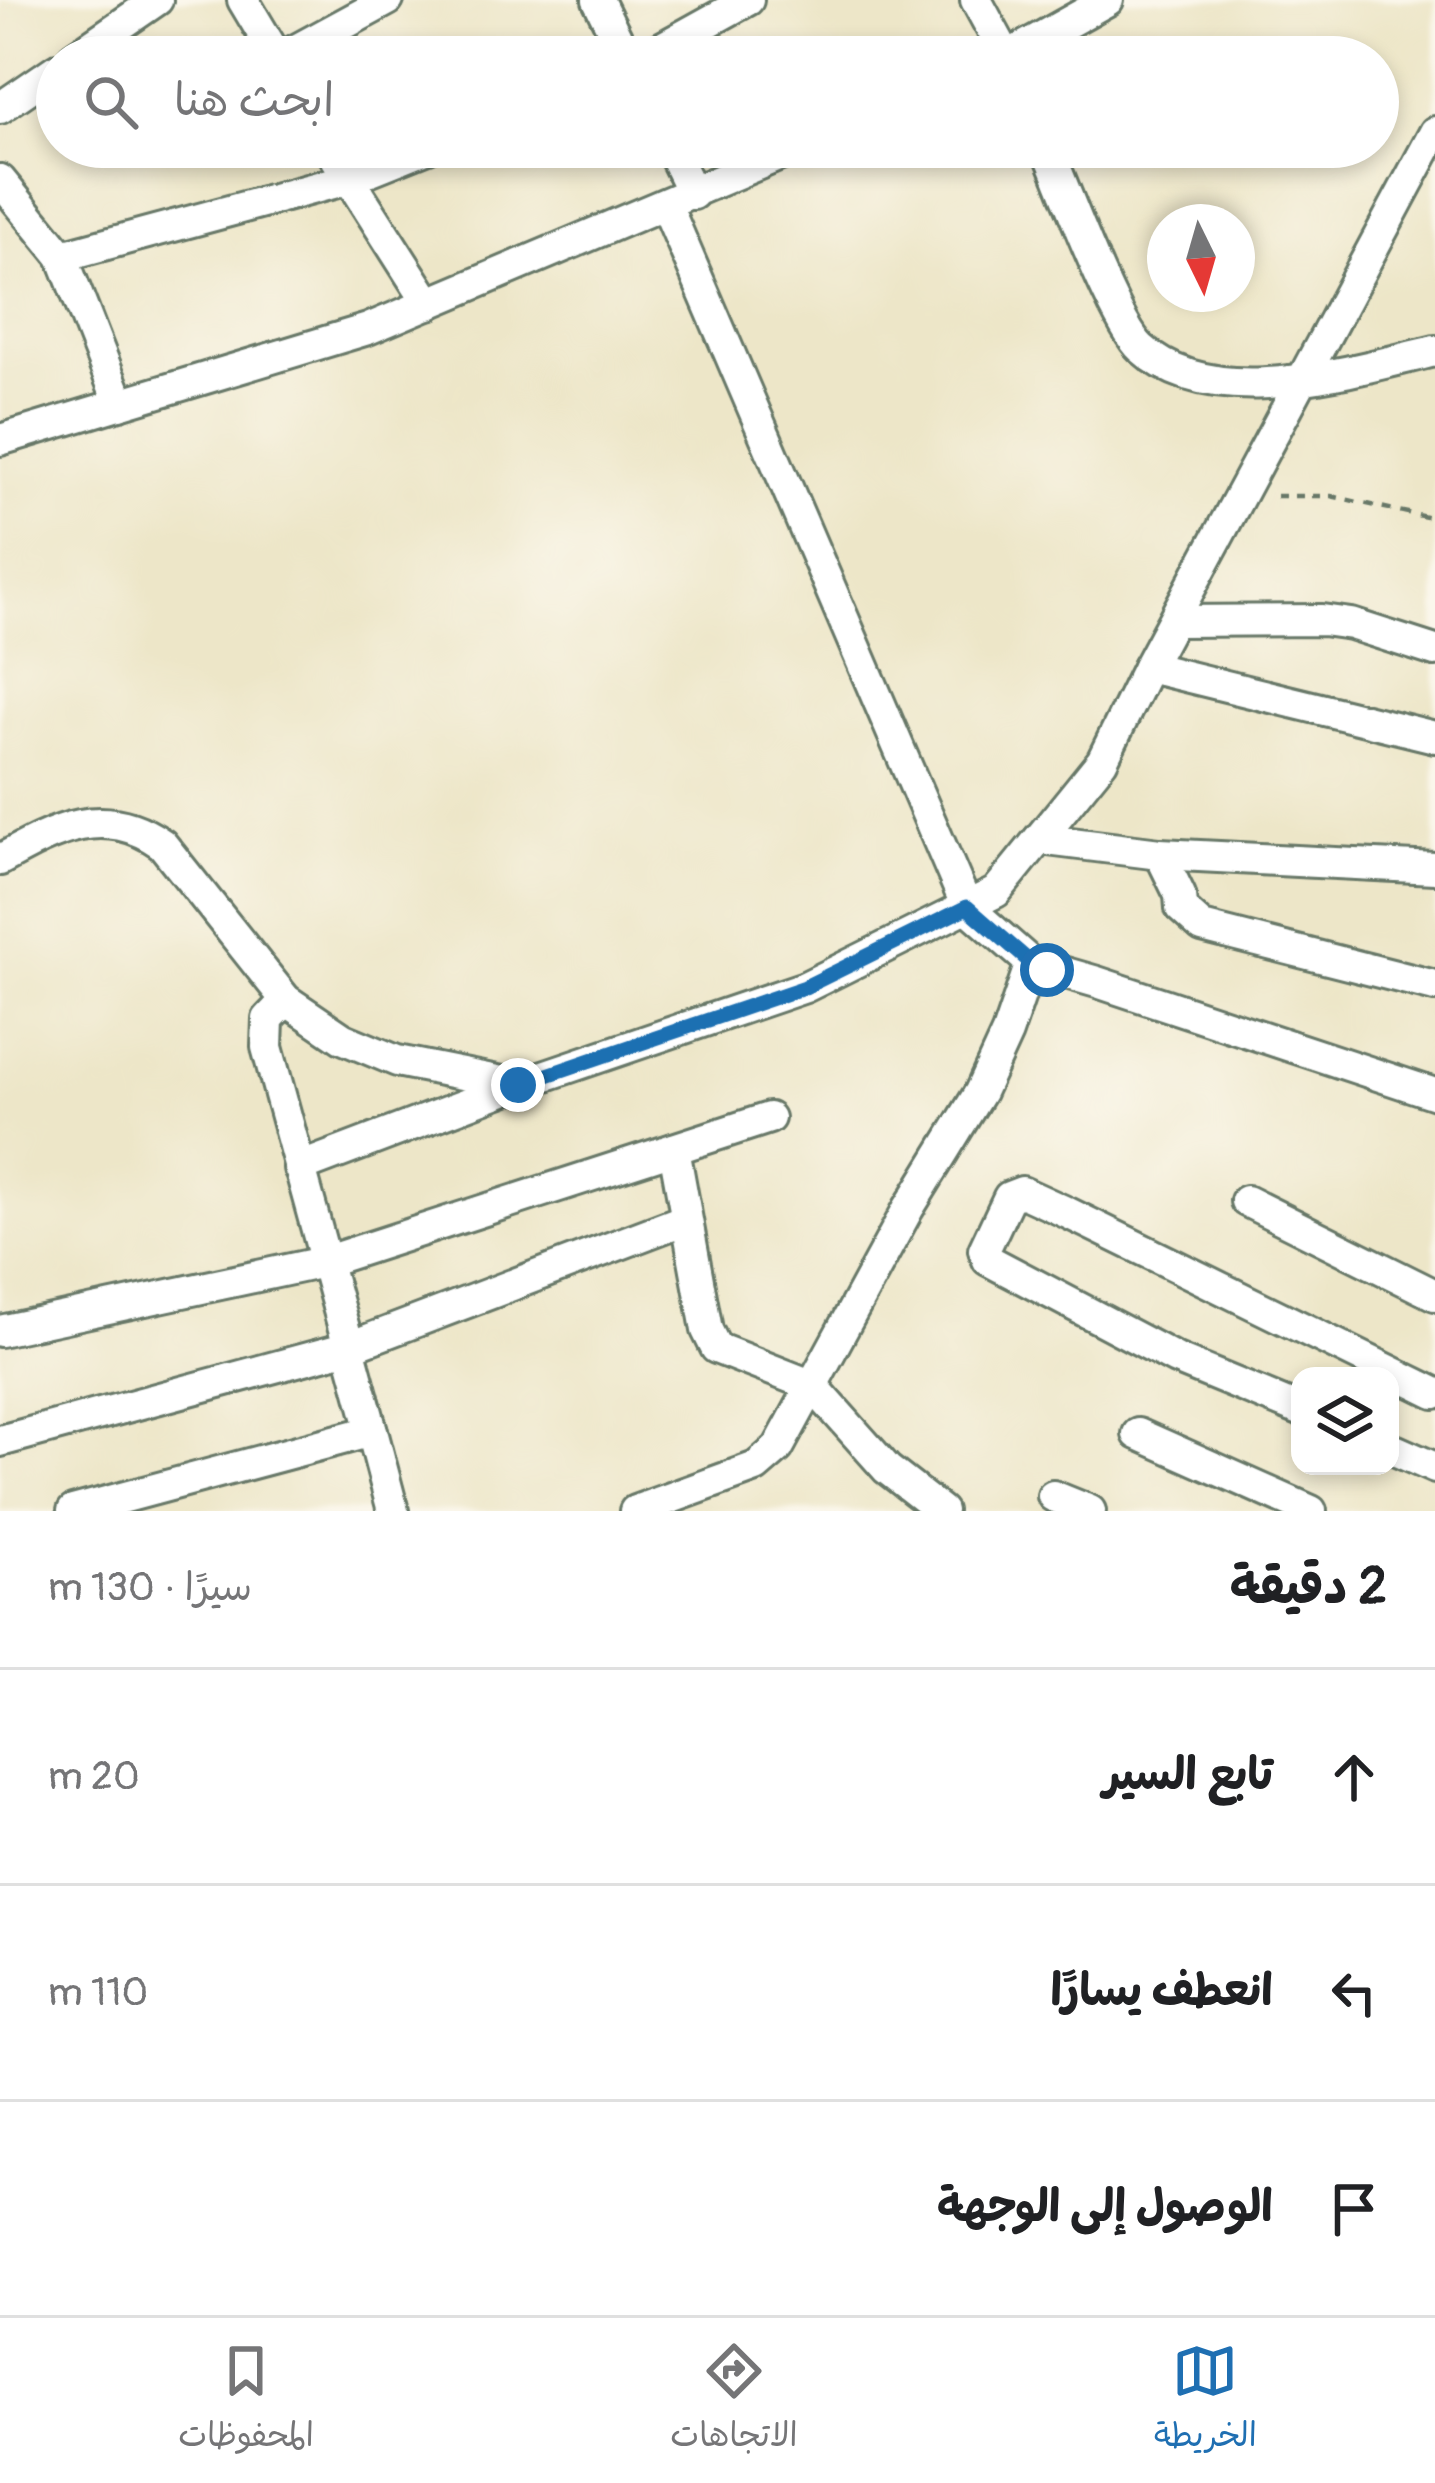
<!DOCTYPE html>
<html lang="ar">
<meta charset="utf-8">
<style>
body{margin:0;font-family:Pangolin,"Playpen Sans Arabic",sans-serif;background:#f2f2f2;color:#202124;direction:rtl}
.controls{position:absolute;right:36px;bottom:36px;display:grid;overflow:hidden;border-radius:24px;box-shadow:0 6px 18px #0003}
.controls button{width:108px;height:108px;display:grid;place-items:center;padding:0;border:0;border-bottom:3px solid #e0e0e0;background:#fff;color:#202124;font:60px sans-serif}
.compass{position:absolute;left:1147px;top:204px;width:108px;height:108px;border-radius:50%;background:#fff;box-shadow:0 6px 18px #0003;rotate:175deg}
.stop{position:absolute;width:36px;height:36px;margin:-27px;border:9px solid #1f6fb2;border-radius:50%;background:#fff}
.stop.end{background:#1f6fb2;border-color:#fff;box-shadow:0 3px 12px #0008}
.list{margin:0;padding:0;list-style:none}
h2{display:flex;justify-content:space-between;align-items:center;height:156px;margin:0;padding:0 48px;font-size:51px}
h2 small{font-size:39px;font-weight:400;color:#757577}
.list li{display:grid;grid-template-columns:78px 1fr auto;gap:36px;align-items:center;box-sizing:border-box;height:216px;padding:0 48px;border-top:3px solid #e0e0e0}
.list b{display:block;font-size:45px;white-space:nowrap}
.list em{font-size:39px;font-style:normal;color:#757577}
.icon{flex:none;width:66px;height:66px;fill:none;stroke:currentColor;stroke-width:2;stroke-linecap:round;stroke-linejoin:round}
.map{position:relative;flex:none;width:1435px;height:1511px;overflow:hidden;direction:ltr}
.search{position:absolute;background:#fff;box-shadow:0 6px 18px #0003;left:36px;right:36px;top:36px;height:132px;display:flex;align-items:center;gap:30px;box-sizing:border-box;padding:0 42px;border-radius:66px;color:#757577;font-size:45px}
.sheet{height:804px;background:#fff}
nav{display:flex;justify-content:space-around;align-items:center;box-sizing:border-box;height:168px;border-top:3px solid #e0e0e0;background:#fff;font-size:33px;color:#757577}
nav a{display:grid;justify-items:center;gap:6px}
nav .on{color:#1f6fb2}
.map>svg:first-child{display:block}
.lines{fill:none;stroke-linecap:round;stroke-linejoin:round}
.street-casing{stroke:#677868;stroke-width:36}
.path{stroke:#677868;stroke-width:4.5;stroke-dasharray:9 9;stroke-linecap:butt}
.street{stroke:#fff;stroke-width:30}
.route{stroke:#1f6fb2;stroke-width:15}
</style>
<div class="map">
<svg width="1435" height="1511" viewBox="0 0 1435 1511">
<rect width="100%" height="100%" fill="#fbf7ec"/>
<filter id="ink" filterUnits="userSpaceOnUse"><feTurbulence type="fractalNoise" baseFrequency=".00833" numOctaves="2"/><feDisplacementMap in="SourceGraphic" scale="24" xChannelSelector="R" yChannelSelector="G"/><feConvolveMatrix kernelMatrix="1 2 1 2 8 2 1 2 1" color-interpolation-filters="sRGB"/></filter>
<filter id="wash" filterUnits="userSpaceOnUse"><feTurbulence type="fractalNoise" baseFrequency=".004" numOctaves="4" result="noise"/><feDisplacementMap in="SourceGraphic" scale="48" xChannelSelector="R" yChannelSelector="G"/><feGaussianBlur stdDeviation="2.7" result="paint"/><feColorMatrix in="noise" values="0 0 0 0 0 0 0 0 0 0 0 0 0 0 0 0 0 1.4 0 .05"/><feComposite in="paint" operator="in"/></filter>
<g filter="url(#wash)">
<rect width="100%" height="100%" fill="#ede6c8"/>
</g>
<g filter="url(#ink)">
<g class="lines">
<g class="street-casing">
<g id="street">
<polyline points="243,0 277,57"/>
<polyline points="598,0 626,57"/>
<polyline points="976,0 1007,57"/>
<polyline points="74,57 157,0"/>
<polyline points="283,57 388,0"/>
<polyline points="645,57 748,0"/>
<polyline points="1006,57 1108,0"/>
<polyline points="0,108 57,69"/>
<polyline points="329,147 429,304"/>
<polyline points="670,147 693,194"/>
<path d="M1047,147c17,40 68,177 94,201 73,67 209,22 294,3"/>
<polyline points="0,180 62,256 120,404"/>
<polyline points="666,205 967,907 1031,963 1097,982 1435,1094"/>
<polyline points="62,256 348,179 428,147"/>
<polyline points="0,440 368,329 799,147"/>
<polyline points="1176,621 1322,620 1351,624 1435,651"/>
<polyline points="1148,667 1435,737"/>
<polyline points="1039,839 1160,854 1435,868"/>
<polyline points="1160,854 1180,895 1181,908 1202,927 1435,986"/>
<path d="M0,860c56,-31 104,-57 162,-16l124,156 56,38 55,23 120,24 288,-98 191,-95 106,-131 46,-94 287,-535"/>
<polyline points="674,1149 707,1330 716,1348 813,1386 887,1469 941,1511"/>
<polyline points="299,1168 517,1085"/>
<polyline points="1246,1201 1435,1295"/>
<polyline points="0,1331 324,1262 769,1118"/>
<polyline points="1300,1410 1176,1359 988,1260 984,1250 1009,1197 1022,1192 1068,1213 1435,1393"/>
<polyline points="372,1431 393,1511"/>
<polyline points="1138,1434 1311,1511"/>
<polyline points="0,1441 349,1347 686,1219"/>
<polyline points="1390,1448 1435,1468"/>
<polyline points="1053,1496 1090,1511"/>
<polyline points="73,1511 372,1431 267,1047 268,1019 286,1000"/>
<polyline points="635,1511 756,1467 778,1448 908,1209 980,1092 1007,1033 1031,963"/>
</g>
</g>
<polyline class="path" points="1276,496 1331,496 1435,519"/>
<use href="#street" class="street"/>
</g>
</g>
<g class="lines" filter="url(#ink)">
<polyline class="route" points="518,1085 805,987 967,907 1031,963 1047,970"/>
</g>
</svg>
<div class="controls">
<button><svg class="icon" aria-label="layers" viewBox="0 0 24 24"><path d="M12 4l9 5-9 5-9-5zM3 14l9 5 9-5"/></svg></button>
</div>
<svg class="compass" viewBox="-18 -18 36 36"><path d="M0-13l5 13h-10z" fill="#e53935"/><path d="M0 13l5-13h-10z" fill="#757577"/></svg>
<div class="stop" style="left:1047px;top:970px"></div>
<div class="stop end" style="left:518px;top:1085px"></div>
<div class="search"><svg class="icon" aria-label="search" viewBox="0 0 24 24"><circle cx="10" cy="10" r="6"/><path d="M15 15l6 6"/></svg>ابحث هنا</div>
</div>
<section class="sheet">
<h2>2 دقيقة<small>سيرًا · 130 m</small></h2>
<ul class="list">
<li><svg class="icon" aria-label="ahead" viewBox="0 0 24 24"><path d="M12 20V5M6 11l6-6 6 6"/></svg><div><b>تابع السير</b></div><em>20 m</em></li>
<li><svg class="icon" aria-label="left" viewBox="0 0 24 24"><path d="M17 20v-9H6M10 6l-5 5 5 5"/></svg><div><b>انعطف يسارًا</b></div><em>110 m</em></li>
<li><svg class="icon" aria-label="arrive" viewBox="0 0 24 24"><path d="M6 21V4h12l-3 4 3 4H6"/></svg><div><b>الوصول إلى الوجهة</b></div></li>
</ul>
</section>
<nav>
<a class="on"><svg class="icon" aria-label="map" viewBox="0 0 24 24"><path d="M3 6l6-2 6 2 6-2v14l-6 2-6-2-6 2zM9 4v14M15 6v14"/></svg>الخريطة</a>
<a><svg class="icon" aria-label="directions" viewBox="0 0 24 24"><path d="M12 3l9 9-9 9-9-9zM9 14v-3h6M13 9l2 2-2 2"/></svg>الاتجاهات</a>
<a><svg class="icon" aria-label="saved" viewBox="0 0 24 24"><path d="M7 4h10v16l-5-4-5 4z"/></svg>المحفوظات</a>
</nav>
